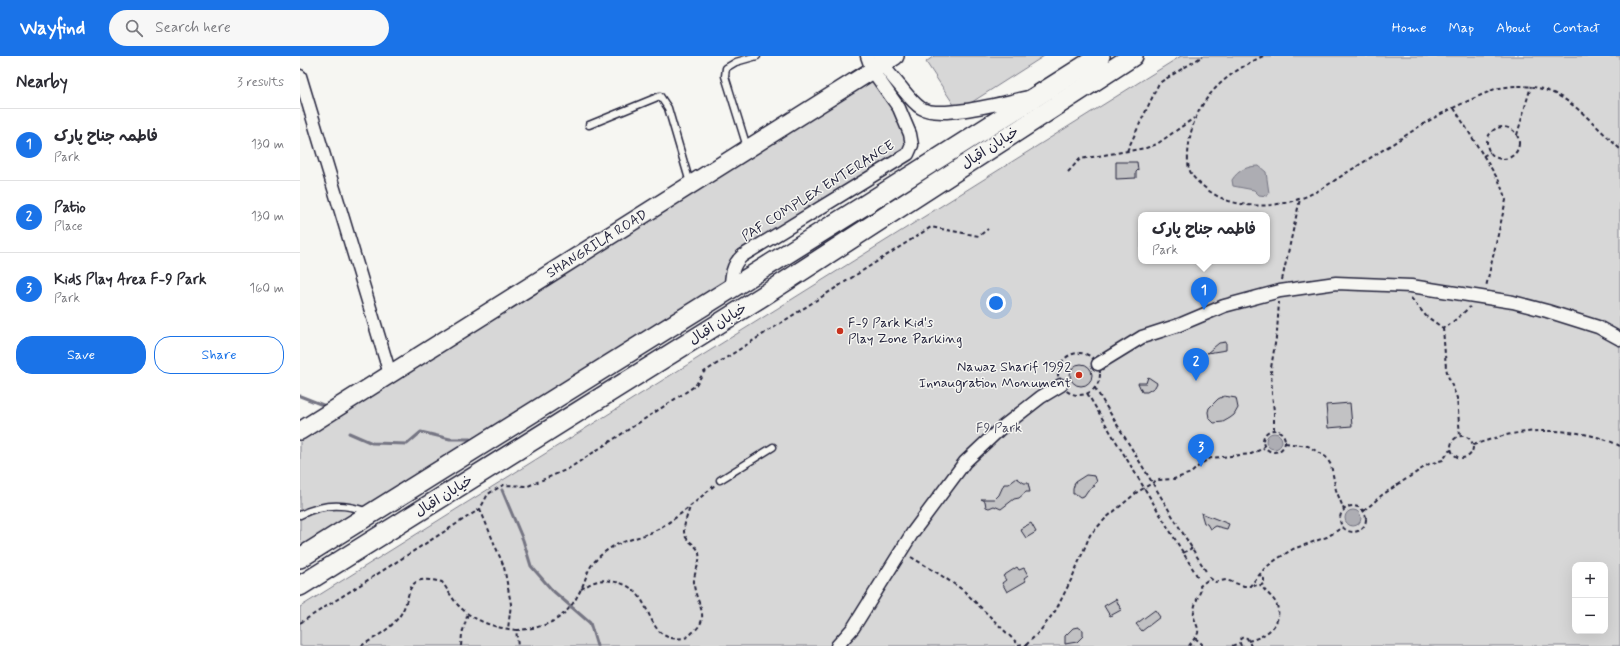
<!DOCTYPE html>
<meta charset="utf-8">
<style>
body{margin:0;font-family:Mynerve,"Playpen Sans Arabic",sans-serif;background:#f7f7f7;color:#2b2b33}
.controls{position:absolute;right:12px;bottom:12px;display:grid;overflow:hidden;border-radius:8px;box-shadow:0 4px 16px #0002}
.controls button{width:36px;height:36px;display:grid;place-items:center;padding:0;border:0;border-bottom:1px solid #e1e1e2;background:#fff;color:#2b2b33;font:20px sans-serif}
.you{position:absolute;left:696px;top:247px;width:14px;height:14px;margin:-10px;border:3px solid #fff;border-radius:50%;background:#1a73e8;box-shadow:0 0 0 6px #1a73e833}
.badge{display:grid;place-items:center;width:26px;height:26px;border-radius:50%;background:#1a73e8;color:#fff;font-size:13px;font-weight:700}
.pin{position:absolute;translate:-50% -33px;filter:drop-shadow(0 1px 2px #0008)}
.pin::after{content:'';position:absolute;top:21px;width:14px;height:12px;background:inherit;clip-path:polygon(0 0,100% 0,50% 100%)}
.popup{position:absolute;left:838px;top:156px;width:132px;height:52px;box-sizing:border-box;display:grid;place-content:center;border-radius:8px;background:#fff;filter:drop-shadow(0 1px 3px #0005);font-size:13px;white-space:nowrap;color:#7c7c81}
.popup b{font-size:15px;color:#2b2b33}
.popup::after{content:'';position:absolute;left:50%;top:100%;margin-left:-8px;border:8px solid transparent;border-top-color:#fff}
.list{margin:0;padding:0;list-style:none}
h2{display:flex;justify-content:space-between;align-items:center;height:52px;margin:0;padding:0 16px;font-size:17px}
h2 small{font-size:13px;font-weight:400;color:#7c7c81}
.list li{display:grid;grid-template-columns:26px 1fr auto;gap:12px;align-items:center;box-sizing:border-box;height:72px;padding:0 16px;border-top:1px solid #e1e1e2}
.list b{display:block;font-size:15px;white-space:nowrap}
.list p{margin:0;font-size:13px;white-space:nowrap;color:#7c7c81}
.list em{font-size:13px;font-style:normal;color:#7c7c81}
.actions{display:flex;gap:8px;padding:12px 16px}
.actions a{flex:1;padding:9px 0;border:1px solid #1a73e8;border-radius:16px;text-align:center;font-size:14px;color:#1a73e8}
.actions .main{background:#1a73e8;color:#fff}
.icon{flex:none;width:22px;height:22px;fill:none;stroke:currentColor;stroke-width:2;stroke-linecap:round;stroke-linejoin:round}
.map{position:relative;flex:none;width:1320px;height:590px;overflow:hidden}
header{display:flex;align-items:center;gap:24px;box-sizing:border-box;height:56px;padding:0 20px;background:#1a73e8;color:#fff}
header strong{font-size:19px}
nav{display:flex;gap:22px;margin-inline-start:auto;font-size:14px}
.search{width:280px;height:36px;background:#f7f7f7;display:flex;align-items:center;gap:10px;box-sizing:border-box;padding:0 14px;border-radius:22px;color:#7c7c81;font-size:15px}
main{display:flex}
aside{flex:1;background:#fff}
.map>svg:first-child{display:block}
.green{fill:#d7d7d7;stroke:#7c7c89;fill-rule:evenodd}
.water{fill:#adadb3;stroke:#757583}
.lines{fill:none;stroke-linecap:round;stroke-linejoin:round}
.stream{stroke:#757583;stroke-width:3}
.building{fill:#c2c2c4;stroke:#22223b}
.lane-casing{stroke:#22223b;stroke-width:9}
.street-casing{stroke:#22223b;stroke-width:15}
.secondary-casing{stroke:#22223b;stroke-width:20}
.primary-casing{stroke:#22223b;stroke-width:22}
.path{stroke:#22223b;stroke-width:2;stroke-dasharray:4 3;stroke-linecap:butt}
.lane{stroke:#f6f6f2;stroke-width:6}
.street{stroke:#f6f6f2;stroke-width:12}
.secondary{stroke:#f6f6f2;stroke-width:17}
.primary{stroke:#f6f6f2;stroke-width:19}
.poi-dot{fill:#c8321e;stroke:#f6f6f2;stroke-width:1.5}
.labels{text-anchor:middle;dominant-baseline:central;stroke-width:3;stroke-linejoin:round;paint-order:stroke}
.street-label{font-size:14px;fill:#22223b;stroke:#f6f6f2}
.poi-label{font-size:14px;fill:#22223b;stroke:#f6f6f2;text-anchor:start}
.park-label{font-size:14px;fill:#4f4f62;stroke:#f6f6f2}
</style>
<header>
<strong>Wayfind</strong>
<div class="search"><svg class="icon" aria-label="search" viewBox="0 0 24 24"><circle cx="10" cy="10" r="6"/><path d="M15 15l6 6"/></svg>Search here</div>
<nav><a>Home</a><a>Map</a><a>About</a><a>Contact</a></nav>
</header>
<main>
<aside>
<h2>Nearby<small>3 results</small></h2>
<ul class="list">
<li><span class="badge">1</span><div><b>فاطمہ جناح پارک</b><p>Park</p></div><em>130 m</em></li>
<li><span class="badge">2</span><div><b>Patio</b><p>Place</p></div><em>130 m</em></li>
<li><span class="badge">3</span><div><b>Kids Play Area F-9 Park</b><p>Park</p></div><em>160 m</em></li>
</ul>
<div class="actions"><a class="main">Save</a><a>Share</a></div>
</aside>
<div class="map">
<svg width="1320" height="590" viewBox="0 0 1320 590">
<rect width="100%" height="100%" fill="#f6f6f2"/>
<filter id="ink" filterUnits="userSpaceOnUse"><feTurbulence type="fractalNoise" baseFrequency=".025" numOctaves="2"/><feDisplacementMap in="SourceGraphic" scale="8" xChannelSelector="R" yChannelSelector="G"/><feConvolveMatrix kernelMatrix="1 2 1 2 8 2 1 2 1" color-interpolation-filters="sRGB"/></filter>
<g filter="url(#ink)">
<g class="green">
<polygon points="634,0 744,0 658,55 626,6"/>
<path d="M881,0h439v590h-1320v-39zM841,159h126v46h-126zM1275,509h30v66h-30z"/>
<polygon points="572,14 612,89 442,200 431,233 0,502 0,375"/>
</g>
<g class="water">
<path d="M959,110l7,6 3,21 -2,3 -8,-1 -5,-5 -21,-4 -1,-6c6,-10 16,-14 27,-14z"/>
<circle cx="974" cy="385" r="8"/>
<circle cx="1053" cy="462" r="8"/>
</g>
<g class="lines">
<g class="stream">
<polyline points="0,340 28,351"/>
<polyline points="49,377 72,387 107,388 121,376 150,383 170,383"/>
<polyline points="202,434 223,484 231,510 252,534 290,567 297,590"/>
</g>
</g>
<g class="building">
<polygon points="816,106 837,106 838,114 836,116 836,122 816,123"/>
<polygon points="926,286 926,294 907,297 919,287"/>
<circle cx="781" cy="319" r="11"/>
<polygon points="848,321 857,327 855,331 847,336 842,336 838,327 846,327"/>
<polygon points="924,340 936,342 938,352 934,359 930,362 923,366 914,367 909,362 908,356 909,352 918,343"/>
<polygon points="1050,347 1052,370 1028,372 1026,349"/>
<polygon points="786,419 795,420 797,426 793,429 795,430 788,434 784,440 780,441 776,438 773,438 773,433 775,426"/>
<polygon points="717,422 724,427 728,427 730,436 726,436 719,442 714,443 701,453 694,450 689,452 686,451 685,445 681,443 695,443 699,439 704,428 709,428"/>
<polygon points="901,457 929,468 927,473 915,470 910,473 907,468 904,467"/>
<polygon points="731,467 736,476 726,482 720,473"/>
<polygon points="717,511 719,514 724,512 728,519 724,522 726,525 707,536 702,527 706,524 703,520"/>
<polygon points="816,543 821,554 810,560 804,550"/>
<polygon points="855,554 860,561 842,575 836,568"/>
<polygon points="778,571 783,574 783,580 777,586 765,588 765,580 773,572"/>
</g>
<g class="lines">
<g class="lane-casing">
<g id="lane">
<polyline points="289,69 360,40 368,52 390,127"/>
<polyline points="447,91 425,20 426,12 436,6 457,0"/>
<polyline points="420,424 473,391"/>
<path d="M0,459c21,-11 45,-12 68,-3"/>
</g>
</g>
<g class="street-casing">
<g id="street">
<path d="M579,0c4,12 13,20 21,30 6,7 13,17 21,22 19,12 84,-6 107,-11"/>
<polyline points="0,20 90,318"/>
<path d="M431,233c0,-13 1,-24 11,-33l166,-102 4,-9 -2,-11 -11,-26 -27,-38 -5,-14"/>
<polyline points="798,308 842,281 879,269 924,250 980,235 1036,227 1111,230 1213,246 1247,255 1298,271 1320,283"/>
<polyline points="537,590 553,572 613,476 665,406 700,373 741,341 761,329"/>
</g>
</g>
<g class="secondary-casing">
<polyline id="secondary" points="0,375 595,0"/>
</g>
<g class="primary-casing">
<g id="primary">
<polyline points="0,502 568,147 800,0"/>
<polyline points="0,530 463,240 833,0"/>
</g>
</g>
<g class="path">
<path d="M963,0c-38,18 -69,44 -74,88 -3,25 -1,31 19,46 18,14 42,17 63,15 33,-4 46,-13 72,-30 24,-15 48,-30 71,-45 25,-17 54,-29 81,-41 61,-14 85,23 125,60"/>
<polyline points="1154,52 1199,125 1206,144 1186,231"/>
<circle cx="1203" cy="87" r="16"/>
<polyline points="1217,79 1231,30"/>
<polyline points="827,95 859,27 903,0"/>
<polyline points="1183,100 1190,96"/>
<polyline points="768,116 780,103 846,92 857,88 894,62"/>
<polyline points="982,224 1000,143"/>
<polyline points="1111,242 1126,260 1143,272 1148,270 1170,251"/>
<polyline points="1143,272 1146,312 1148,320 1157,342 1160,380"/>
<circle cx="779" cy="318" r="21"/>
<polyline points="795,332 907,517"/>
<polyline points="787,337 899,523"/>
<polyline points="974,374 974,355 972,338 971,312 977,276 979,246"/>
<circle cx="974" cy="385" r="11"/>
<circle cx="1162" cy="391" r="11"/>
<polyline points="985,387 1008,390 1026,401 1031,409 1036,434 1044,454"/>
<path d="M1173,389c13,-4 26,-9 39,-11 33,-6 78,-4 108,12"/>
<circle cx="1053" cy="463" r="13"/>
<polyline points="180,453 204,511 211,548 208,573"/>
<polyline points="1064,455 1082,439 1129,408 1143,404 1149,395 1152,394"/>
<polyline points="883,497 892,492"/>
<polyline points="611,501 636,516 663,534 719,589"/>
<polyline points="953,528 957,530 964,528 964,523 960,519"/>
<path d="M281,533c6,-3 11,-7 17,-8 6,-2 12,0 18,1 8,1 18,7 23,14 13,17 14,47 44,42 4,0 7,-3 10,-6 20,-15 1,-31 1,-49 -1,-12 9,-21 4,-33 -4,-7 -14,-10 -14,-19 0,-8 4,-17 6,-24"/>
<polyline points="0,567 180,453 188,438 203,429 228,430 268,413 395,330 404,316 631,171 679,180 688,173"/>
<path d="M216,574c32,-2 51,-11 65,-41 6,-11 5,-19 15,-29 17,-19 35,-19 56,-28 24,-12 43,-30 63,-47"/>
<polyline points="895,582 902,588 901,590"/>
<path d="M948,585c18,-4 37,-18 28,-38 -4,-7 -11,-11 -15,-18"/>
<polyline points="718,589 723,588 727,590"/>
<polyline points="726,589 740,575 756,554 772,522 790,479 806,462 836,437 857,424 874,423 891,417 902,407 911,402 951,398 964,392"/>
<path d="M61,590c13,-8 27,-15 37,-28 17,-21 2,-46 44,-36 6,8 12,20 19,26 15,14 35,20 55,22l2,16"/>
<polyline points="161,590 162,578 168,557"/>
<path d="M889,590c2,-4 7,-8 9,-13 1,-6 -3,-10 -4,-16 -1,-10 3,-18 7,-27l-1,-4 10,-8 5,4 11,-2 18,6h6l15,-18 12,-9 16,-10 34,-12 16,-10"/>
<polyline points="932,590 939,587"/>
<polyline points="941,590 939,584 943,581 947,582 951,590"/>
</g>
<use href="#lane" class="lane"/>
<use href="#street" class="street"/>
<use href="#secondary" class="secondary"/>
<use href="#primary" class="primary"/>
</g>
</g>
<g class="poi-dot">
<circle cx="540" cy="275" r="4"/>
<circle cx="779" cy="319" r="4"/>
</g>
<g class="labels">
<g class="street-label">
<text transform="translate(690 92) rotate(-33)">خیابان اقبال</text>
<text transform="translate(518 135) rotate(-32)">PAF COMPLEX ENTERANCE</text>
<text transform="translate(297 188) rotate(-32)">SHANGRILA ROAD</text>
<text transform="translate(418 268) rotate(-32)">خیابان اقبال</text>
<text transform="translate(144 440) rotate(-32)">خیابان اقبال</text>
</g>
<g class="poi-label">
<text x="548" y="267">F-9 Park Kid's<tspan x="548" dy="16">Play Zone Parking</tspan></text>
<text x="771" y="311" text-anchor="end">Nawaz Sharif 1992<tspan x="771" dy="16">Innaugration Monument</tspan></text>
</g>
<g class="park-label">
<text x="699" y="372">F9 Park</text>
</g>
</g>
</svg>
<div class="controls">
<button>+</button>
<button>−</button>
</div>
<div class="you"></div>
<div class="pin badge" style="left:904px;top:254px">1</div>
<div class="popup"><b>فاطمہ جناح پارک</b>Park</div>
<div class="pin badge" style="left:896px;top:325px">2</div>
<div class="pin badge" style="left:901px;top:411px">3</div>
</div>
</main>
